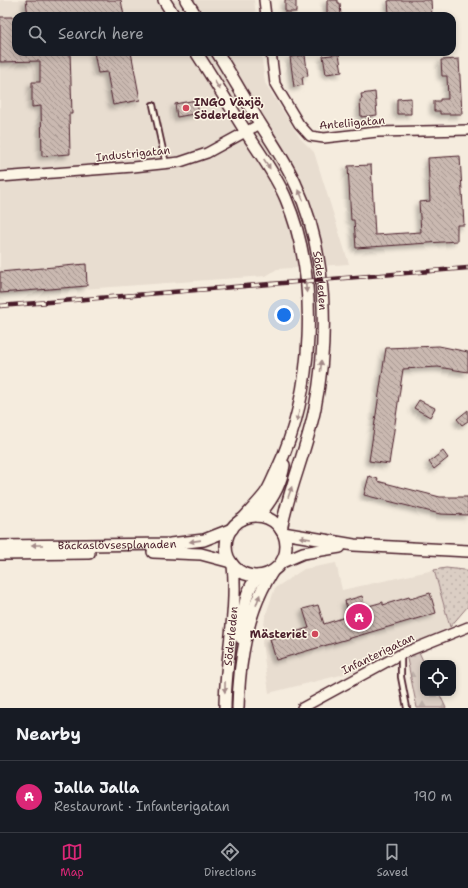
<!DOCTYPE html>
<meta charset="utf-8">
<style>
body{margin:0;font-family:"Shantell Sans",sans-serif;background:#20242c;color:#f1f3f6}
.controls{position:absolute;right:12px;bottom:12px;display:grid;overflow:hidden;border-radius:8px;box-shadow:0 2px 6px #0003}
.controls button{width:36px;height:36px;display:grid;place-items:center;padding:0;border:0;border-bottom:1px solid #363941;background:#171b24;color:#f1f3f6;font:20px sans-serif}
.you{position:absolute;left:284px;top:315px;width:14px;height:14px;margin:-10px;border:3px solid #fff;border-radius:50%;background:#1a73e8;box-shadow:0 0 0 6px #1a73e833}
.badge{display:grid;place-items:center;width:26px;height:26px;border-radius:50%;background:#db2777;color:#fff;font-size:13px;font-weight:700}
.pin{position:absolute;translate:-50% -50%;border:2px solid #fff;box-shadow:0 1px 4px #0006}
.list{margin:0;padding:0;list-style:none}
h2{display:flex;justify-content:space-between;align-items:center;height:52px;margin:0;padding:0 16px;font-size:17px}
h2 small{font-size:13px;font-weight:400;color:#9ea1a6}
.list li{display:grid;grid-template-columns:26px 1fr auto;gap:12px;align-items:center;box-sizing:border-box;height:72px;padding:0 16px;border-top:1px solid #363941}
.list b{display:block;font-size:15px;white-space:nowrap}
.list p{margin:0;font-size:13px;white-space:nowrap;color:#9ea1a6}
.list em{font-size:13px;font-style:normal;color:#9ea1a6}
.icon{flex:none;width:22px;height:22px;fill:none;stroke:currentColor;stroke-width:2;stroke-linecap:round;stroke-linejoin:round}
.map{position:relative;flex:none;width:468px;height:708px;overflow:hidden}
.search{position:absolute;background:#171b24;box-shadow:0 2px 6px #0003;left:12px;right:12px;top:12px;height:44px;display:flex;align-items:center;gap:10px;box-sizing:border-box;padding:0 14px;border-radius:12px;color:#9ea1a6;font-size:15px}
.sheet{height:124px;background:#171b24}
nav{display:flex;justify-content:space-around;align-items:center;box-sizing:border-box;height:56px;border-top:1px solid #363941;background:#171b24;font-size:11px;color:#9ea1a6}
nav a{display:grid;justify-items:center;gap:2px}
nav .on{color:#db2777}
.map>svg:first-child{display:block}
.built{fill:#e8ddd0}
.grass{fill:url(#grass-dots);stroke:#927678}
.forest{fill:url(#forest-firs);stroke:#927678}
.building{fill:url(#building-back-hatch);stroke:#4a1f2b;filter:url(#shadow)}
.lines{fill:none;stroke-linecap:round;stroke-linejoin:round}
.service-casing{stroke:#4a1f2b;stroke-width:8}
.minor-casing{stroke:#4a1f2b;stroke-width:12}
.tertiary-casing{stroke:#4a1f2b;stroke-width:14}
.service{stroke:#fcf5e5;stroke-width:4.5}
.minor{stroke:#fcf5e5;stroke-width:9}
.tertiary{stroke:#fcf5e5;stroke-width:11}
.rail-casing{stroke:#4a1f2b;stroke-width:4.5}
.rail{stroke:#fcf5e5;stroke-width:3;stroke-dasharray:9;stroke-linecap:butt}
.oneway{fill:#a38a88}
.poi-dot{fill:#d1495b;stroke:#fcf5e5;stroke-width:1.5}
.labels{text-anchor:middle;dominant-baseline:central;stroke-width:3;stroke-linejoin:round;paint-order:stroke}
.poi-label{font-size:11px;font-weight:bold;fill:#4a1f2b;stroke:#fcf5e5;text-anchor:start}
.street-label{font-size:11px;fill:#4a1f2b;stroke:#fcf5e5}
</style>
<div class="map">
<svg width="468" height="708" viewBox="0 0 468 708">
<defs>
<pattern id="grass-dots" width="8" height="8" patternUnits="userSpaceOnUse"><rect width="8" height="8" fill="#dbcec4"/><path d="M2 2h.1M6 6h.1" fill="none" stroke="#bdb0a9" stroke-width="1.8" stroke-linecap="round"/></pattern>
<pattern id="forest-firs" width="22" height="20" patternUnits="userSpaceOnUse"><rect width="22" height="20" fill="#dbcec4"/><path d="M5 1l3.5 6h-7zM16 11l3.5 6h-7z" fill="#bdb0a9"/></pattern>
<pattern id="building-back-hatch" width="6" height="6" patternUnits="userSpaceOnUse"><rect width="6" height="6" fill="#cab9b1"/><path d="M-1 5l2 2M0 0l6 6M5-1l2 2" fill="none" stroke="#a69690"/></pattern>
<filter id="shadow"><feDropShadow dx="-3.5" dy="3.5" stdDeviation="2" flood-color="#0004"/></filter>
</defs>
<rect width="100%" height="100%" fill="#f5ecde"/>
<filter id="ink" filterUnits="userSpaceOnUse"><feTurbulence type="fractalNoise" baseFrequency=".025" numOctaves="2"/><feDisplacementMap in="SourceGraphic" scale="8" xChannelSelector="R" yChannelSelector="G"/><feConvolveMatrix kernelMatrix="1 2 1 2 8 2 1 2 1" color-interpolation-filters="sRGB"/></filter>
<g filter="url(#ink)">
<g class="built">
<polygon points="0,0 254,0 256,16 16,16 16,52 261,52 265,83 300,138 314,152 349,264 277,269 266,276 0,295"/>
<polygon points="336,563 342,590 434,570 450,627 349,673 269,693 262,643 265,617 275,588 304,569"/>
</g>
<polygon class="grass" points="446,568 464,570 468,573 468,606 450,627 434,570"/>
<polygon class="forest" points="419,652 424,663 423,693 439,693 446,708 417,708 406,654"/>
<g class="building">
<polygon points="26,0 121,0 124,16 28,16"/>
<rect x="285" y="0" width="11" height="12"/>
<polygon points="327,0 338,0 338,3 340,3 341,16 327,16"/>
<polygon points="392,0 431,0 432,16 411,16 411,11 389,13 388,1"/>
<polygon points="0,17 16,17 16,52 70,52 72,114 69,114 70,154 42,156 41,106 32,107 32,82 40,82 40,61 0,62"/>
<polygon points="94,52 131,52 140,100 113,105 107,72 98,73"/>
<polygon points="339,54 342,72 326,74 323,56"/>
<polygon points="305,55 308,76 302,77 303,85 294,87 290,57"/>
<polygon points="459,59 462,114 440,114 440,111 434,111 434,101 440,101 440,99 448,99 447,76 442,76 441,60"/>
<polygon points="375,92 377,115 361,117 360,100 362,99 361,94"/>
<polygon points="411,98 411,114 397,114 397,99"/>
<polygon points="196,100 199,113 177,117 175,104"/>
<polygon points="460,156 464,225 457,225 457,241 356,248 354,220 351,220 348,166 371,165 375,235 421,232 419,202 430,201 428,158"/>
<polygon points="86,264 87,286 0,293 0,272"/>
<polygon points="439,346 468,352 468,372 438,367 403,369 389,464 369,461 386,348"/>
<polygon points="419,400 435,408 430,417 414,408"/>
<polygon points="468,410 468,421 462,425 457,419"/>
<polygon points="443,451 448,458 434,469 429,462"/>
<polygon points="369,476 378,479 377,481 440,497 468,497 468,515 440,514 364,495"/>
<polygon points="430,593 436,613 276,660 270,639 309,628 303,609 318,605 324,624 349,616 345,601 362,596 365,607 383,602 383,605 409,597 410,599"/>
</g>
<g class="lines">
<g class="service-casing">
<g id="service">
<polyline points="153,105 166,164"/>
<polyline points="401,654 401,677 407,708"/>
</g>
</g>
<g class="minor-casing">
<g id="minor">
<polyline points="264,0 266,16"/>
<polyline points="271,52 275,84 299,124 310,136 324,138 377,132 468,130"/>
<polyline points="0,177 133,167 180,162 207,153 260,124"/>
<polyline points="302,708 401,654 468,627"/>
</g>
</g>
<g class="tertiary-casing">
<g id="tertiary">
<polyline points="164,0 174,16"/>
<polyline points="186,0 196,16"/>
<path d="M196,52c17,26 33,53 50,80 14,22 30,43 40,67 34,80 28,193 -9,271 -4,8 -7,17 -12,24 -7,9 -15,17 -22,25"/>
<path id="s1" d="M217,52c15,24 29,49 44,73 12,19 26,39 35,60 31,65 33,153 19,223 -8,41 -26,80 -34,122"/>
<path d="M258,516c14,-15 23,-31 26,-51"/>
<circle cx="256" cy="546" r="30"/>
<polyline points="283,533 354,545 468,551"/>
<path id="s2" d="M0,546l170,-2 34,-4 28,-11"/>
<polyline points="153,552 201,554 231,562"/>
<polyline points="0,554 89,553"/>
<polyline points="282,562 303,553 340,547"/>
<path d="M241,638c2,-20 2,-48 18,-62"/>
<path id="s3" d="M225,708c0,-48 13,-95 8,-143"/>
<path d="M238,708c1,-46 9,-97 34,-136"/>
</g>
</g>
<use href="#service" class="service"/>
<use href="#minor" class="minor"/>
<use href="#tertiary" class="tertiary"/>
<g class="rail-casing">
<polyline id="rail" points="0,306 468,268"/>
</g>
<use href="#rail" class="rail"/>
</g>
<defs><path id="oneway-solid" d="M-6-.8H1V-3.2L6.5 0L1 3.2V.8H-6Z"/></defs>
<g class="oneway">
<use href="#oneway-solid" transform="translate(217 85) rotate(58)"/>
<use href="#oneway-solid" transform="translate(267 164) rotate(57)"/>
<use href="#oneway-solid" transform="translate(301 195) rotate(-113)"/>
<use href="#oneway-solid" transform="translate(306 287) rotate(84)"/>
<use href="#oneway-solid" transform="translate(321 366) rotate(-85)"/>
<use href="#oneway-solid" transform="translate(298 416) rotate(104)"/>
<use href="#oneway-solid" transform="translate(290 492) rotate(-71)"/>
<use href="#oneway-solid" transform="translate(305 538) rotate(-171)"/>
<use href="#oneway-solid" transform="translate(195 541) rotate(172)"/>
<use href="#oneway-solid" transform="translate(37 545) rotate(-180)"/>
<use href="#oneway-solid" transform="translate(258 600) rotate(-71)"/>
<use href="#oneway-solid" transform="translate(225 687) rotate(91)"/>
</g>
</g>
<g class="poi-dot">
<circle cx="186" cy="108" r="4"/>
<circle cx="315" cy="634" r="4"/>
</g>
<g class="labels">
<g class="poi-label">
<text x="194" y="102">INGO Växjö,<tspan x="194" dy="13">Söderleden</tspan></text>
<text x="307" y="634" text-anchor="end">Mästeriet</text>
</g>
<g class="street-label">
<text transform="translate(352 123) rotate(-5)">Anteliigatan</text>
<text transform="translate(133 154) rotate(-6)">Industrigatan</text>
<text stroke="none"><textPath href="#s1" startOffset="254">Söderleden</textPath></text>
<text stroke="none"><textPath href="#s2" startOffset="117">Bäckaslövsesplanaden</textPath></text>
<text stroke="none"><textPath href="#s3" startOffset="72">Söderleden</textPath></text>
<text transform="translate(378 654) rotate(-26)">Infanterigatan</text>
</g>
</g>
</svg>
<div class="controls">
<button><svg class="icon" aria-label="locate" viewBox="0 0 24 24"><circle cx="12" cy="12" r="6"/><path d="M12 2v4M12 18v4M2 12h4M18 12h4"/></svg></button>
</div>
<div class="you"></div>
<div class="pin badge" style="left:359px;top:617px">A</div>
<div class="search"><svg class="icon" aria-label="search" viewBox="0 0 24 24"><circle cx="10" cy="10" r="6"/><path d="M15 15l6 6"/></svg>Search here</div>
</div>
<section class="sheet">
<h2>Nearby<small></small></h2>
<ul class="list">
<li><span class="badge">A</span><div><b>Jalla Jalla</b><p>Restaurant · Infanterigatan</p></div><em>190 m</em></li>
</ul>
</section>
<nav>
<a class="on"><svg class="icon" aria-label="map" viewBox="0 0 24 24"><path d="M3 6l6-2 6 2 6-2v14l-6 2-6-2-6 2zM9 4v14M15 6v14"/></svg>Map</a>
<a><svg class="icon" aria-label="directions" viewBox="0 0 24 24"><path d="M12 3l9 9-9 9-9-9zM9 14v-3h6M13 9l2 2-2 2"/></svg>Directions</a>
<a><svg class="icon" aria-label="saved" viewBox="0 0 24 24"><path d="M7 4h10v16l-5-4-5 4z"/></svg>Saved</a>
</nav>
